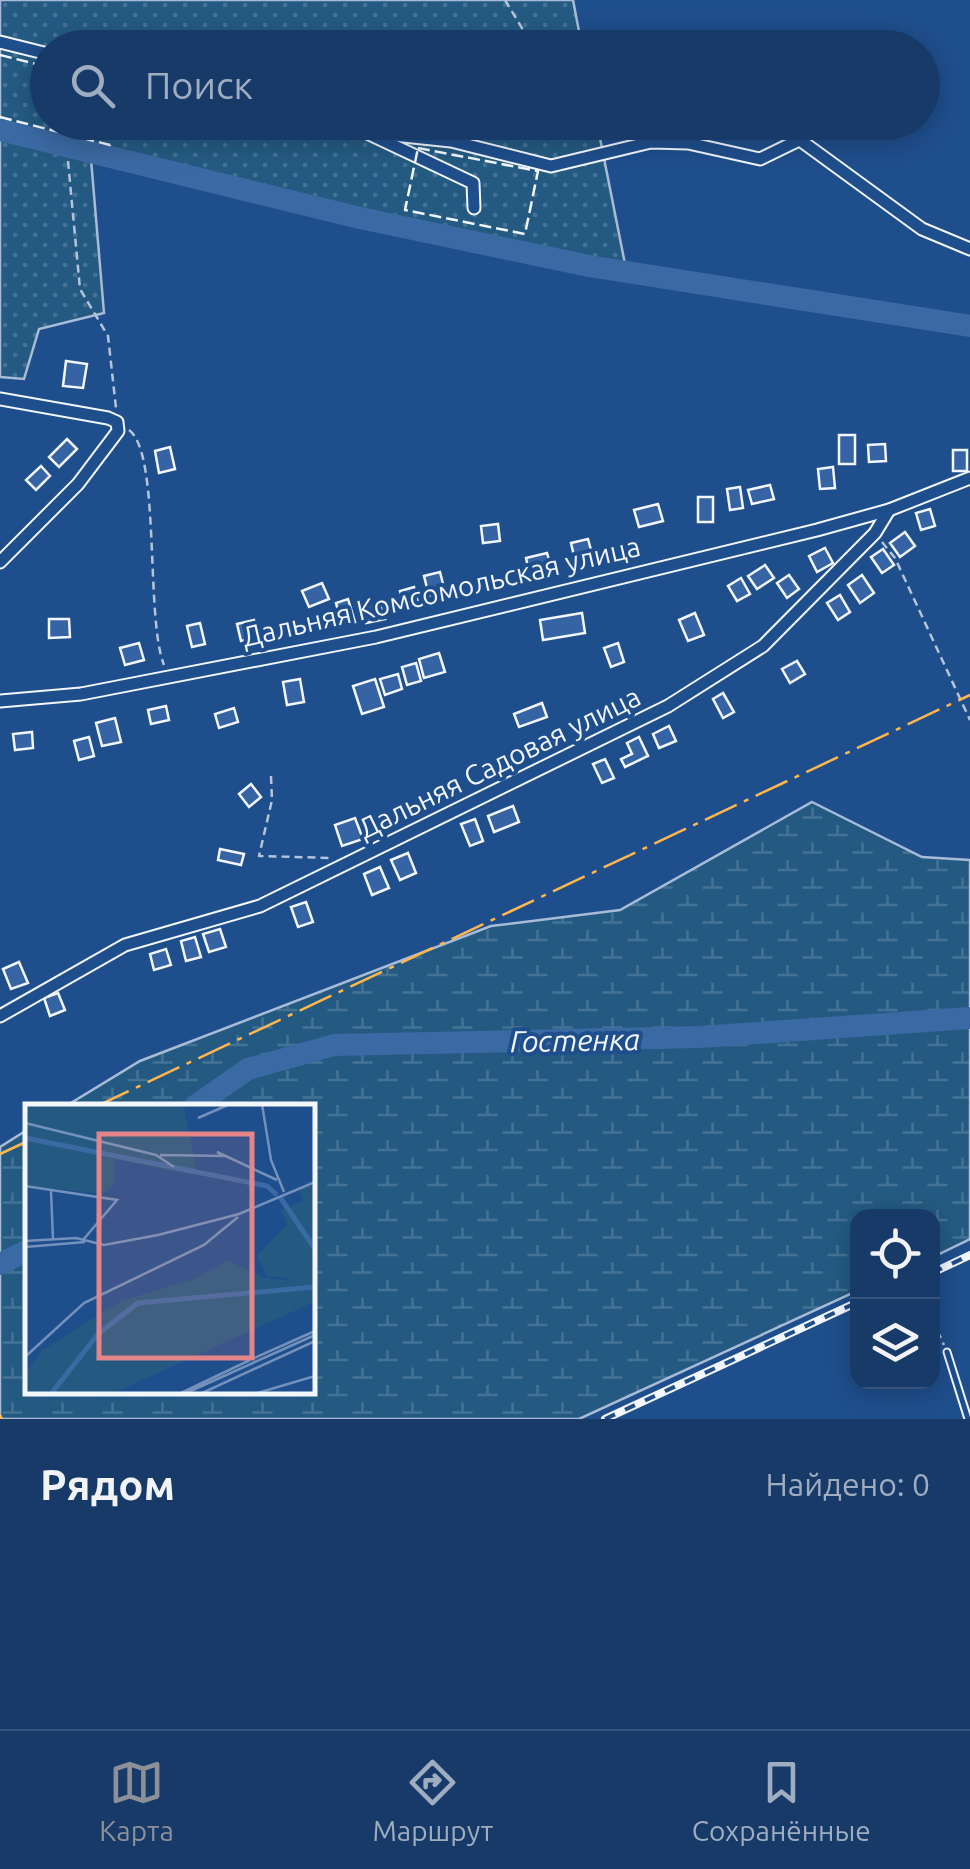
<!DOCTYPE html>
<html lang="ru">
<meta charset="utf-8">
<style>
body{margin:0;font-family:Ubuntu,sans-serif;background:#244571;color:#f1f3f6}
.controls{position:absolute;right:30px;bottom:30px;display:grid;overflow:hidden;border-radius:20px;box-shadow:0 5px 25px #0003}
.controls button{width:90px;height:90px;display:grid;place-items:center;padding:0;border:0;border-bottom:2px solid #36547d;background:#173a69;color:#f1f3f6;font:50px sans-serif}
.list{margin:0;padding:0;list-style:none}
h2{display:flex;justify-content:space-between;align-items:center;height:130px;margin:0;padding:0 40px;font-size:42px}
h2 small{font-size:32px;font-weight:400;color:#9eadc0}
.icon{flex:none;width:55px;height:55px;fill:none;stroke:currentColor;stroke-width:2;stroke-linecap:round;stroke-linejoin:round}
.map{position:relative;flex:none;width:970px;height:1419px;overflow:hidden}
.search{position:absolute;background:#173a69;box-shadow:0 5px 25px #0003;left:30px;right:30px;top:30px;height:110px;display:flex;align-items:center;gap:25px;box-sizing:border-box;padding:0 35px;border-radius:55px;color:#9eadc0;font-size:38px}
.sheet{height:310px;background:#173a69}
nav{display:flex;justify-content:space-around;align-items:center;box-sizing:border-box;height:140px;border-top:2px solid #36547d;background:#173a69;font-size:28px;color:#9eadc0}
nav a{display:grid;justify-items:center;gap:5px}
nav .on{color:#8c9099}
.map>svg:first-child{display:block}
.grass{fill:url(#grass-dots);stroke:#a8bbd7;stroke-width:2.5}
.wetland{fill:url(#wetland-marsh);stroke:#a8bbd7;stroke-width:2.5}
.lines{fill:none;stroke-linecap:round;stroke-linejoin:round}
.river{stroke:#3b69a3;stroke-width:22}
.building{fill:#3563a3;stroke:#f2f6ff;stroke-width:2.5}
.lane-casing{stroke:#f2f6ff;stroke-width:9}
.street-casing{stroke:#f2f6ff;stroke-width:15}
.path{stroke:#b3c4dc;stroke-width:2.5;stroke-dasharray:8 5;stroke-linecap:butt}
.lane{stroke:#1f4e8c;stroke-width:5}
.street{stroke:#1f4e8c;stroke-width:11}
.rail-casing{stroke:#f2f6ff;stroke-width:8}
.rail{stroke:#1f4e8c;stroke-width:4;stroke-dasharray:11;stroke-linecap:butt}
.fence{stroke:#f2f6ff;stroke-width:2.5;stroke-dasharray:12 5;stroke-linecap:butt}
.power{stroke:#ffb74d;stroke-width:2.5;stroke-dasharray:35 8 5 8;stroke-linecap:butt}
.labels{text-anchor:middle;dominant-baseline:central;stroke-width:8;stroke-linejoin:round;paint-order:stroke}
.street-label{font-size:28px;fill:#f2f6ff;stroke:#1f4e8c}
.water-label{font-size:30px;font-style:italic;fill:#f2f6ff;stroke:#1f4e8c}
.inset-river{fill:none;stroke:#3b69a3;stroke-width:5}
.inset-road{fill:none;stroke:#7391ba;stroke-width:2.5}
.view{fill:#e38589;fill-opacity:0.15;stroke:#e38589;stroke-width:5}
.inset-edge{fill:none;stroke:#f2f6ff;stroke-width:5}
</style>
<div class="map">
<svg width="970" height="1419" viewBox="0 0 970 1419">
<defs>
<pattern id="grass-dots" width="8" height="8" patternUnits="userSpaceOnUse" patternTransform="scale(2.5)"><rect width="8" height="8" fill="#245a82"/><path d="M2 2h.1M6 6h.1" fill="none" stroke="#447295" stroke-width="1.8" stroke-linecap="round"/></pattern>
<pattern id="wetland-marsh" width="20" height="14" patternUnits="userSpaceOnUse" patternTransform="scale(2.5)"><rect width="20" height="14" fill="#245a82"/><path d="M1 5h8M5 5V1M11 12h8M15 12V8" fill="none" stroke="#447295"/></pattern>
</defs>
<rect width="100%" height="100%" fill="#1f4e8c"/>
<polygon class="grass" points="0,0 573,0 582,47 48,48 48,122 597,123 626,269 91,159 104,313 39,329 24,379 0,377"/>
<polygon class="wetland" points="812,802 922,857 970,860 970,1239 933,1257 932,1216 858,1216 857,1291 579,1419 0,1419 0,1147 27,1130 28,1392 312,1392 312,1106 66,1106 140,1061 491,926 620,910"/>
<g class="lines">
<g class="river">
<polyline points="0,130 360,218 589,266 970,326"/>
<polyline points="195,1106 248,1069 334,1045 700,1037 970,1018"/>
<polyline points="0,1264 28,1250"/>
</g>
</g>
<g class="building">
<polygon points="66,361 87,364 83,388 63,386"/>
<rect x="839" y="435" width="16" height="29"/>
<polygon points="67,439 77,449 59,467 49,457"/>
<polygon points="885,444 886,461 869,462 868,445"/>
<polygon points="170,447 175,469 159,473 155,451"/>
<rect x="953" y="450" width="14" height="21"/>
<polygon points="41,466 50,476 36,490 26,480"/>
<polygon points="833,467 835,488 820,489 818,469"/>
<polygon points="770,485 774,499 752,504 748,490"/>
<polygon points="740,487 743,508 730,510 727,489"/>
<rect x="698" y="497" width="15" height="25"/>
<polygon points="658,504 663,521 639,527 634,510"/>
<polygon points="930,509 935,526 921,530 916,513"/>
<polygon points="498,524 500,541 483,543 481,526"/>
<polygon points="905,532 915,546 900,557 890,543"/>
<polygon points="588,539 594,561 576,565 571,543"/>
<polygon points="825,548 833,563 817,572 809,556"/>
<polygon points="883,549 894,565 882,573 871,557"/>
<polygon points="547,553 551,566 529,572 526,558"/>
<polygon points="765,565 774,578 757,589 748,576"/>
<polygon points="440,572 445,592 429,596 424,576"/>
<polygon points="789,575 799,589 787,598 777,583"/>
<polygon points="862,575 874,593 860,603 848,585"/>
<polygon points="741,578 750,594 737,601 728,586"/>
<polygon points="322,583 329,599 309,607 302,591"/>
<polygon points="414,587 419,607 406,611 400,591"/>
<polygon points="840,595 850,612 838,620 827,603"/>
<polygon points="348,599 355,622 342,625 336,603"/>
<polygon points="380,601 385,619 366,623 361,606"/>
<polygon points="582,613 585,633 543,640 540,620"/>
<polygon points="695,613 704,635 688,641 679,620"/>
<polygon points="49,619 69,619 70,637 49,638"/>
<polygon points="254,620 258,638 241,641 237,624"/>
<polygon points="200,623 205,644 192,647 187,626"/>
<polygon points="139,643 144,660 125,665 120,648"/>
<polygon points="618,643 624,662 611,667 604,648"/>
<polygon points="439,653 445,672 424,678 419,659"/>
<polygon points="797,661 805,674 790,683 782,669"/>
<polygon points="416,663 421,681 407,685 402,667"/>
<polygon points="398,674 402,689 385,695 380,679"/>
<polygon points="300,679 304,702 287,705 283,682"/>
<polygon points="375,679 384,707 362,714 353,686"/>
<polygon points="723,693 734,712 723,718 713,699"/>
<polygon points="542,703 547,717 519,727 514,714"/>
<polygon points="166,706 169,720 151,724 148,710"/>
<polygon points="234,708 238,722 219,728 215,714"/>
<polygon points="115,718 121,742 102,746 96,723"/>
<polygon points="669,726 676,741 659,748 653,734"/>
<polygon points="32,732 33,748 15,750 13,734"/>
<polygon points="89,737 94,756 79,760 74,741"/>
<polygon points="639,737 648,756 625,767 621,759 632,754 627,743"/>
<polygon points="605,759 614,778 602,783 593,764"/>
<polygon points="251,784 261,797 249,807 239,794"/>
<polygon points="513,806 519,822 494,832 488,816"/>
<polygon points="355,818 363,839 342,846 335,825"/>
<polygon points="475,819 483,841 470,846 461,824"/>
<polygon points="220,849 244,854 241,865 218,860"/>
<polygon points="408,853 416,873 400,880 391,860"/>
<polygon points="380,867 389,888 372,895 364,874"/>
<polygon points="306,902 313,922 298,927 291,907"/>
<polygon points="220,929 226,947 209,952 203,934"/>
<polygon points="195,937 201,957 186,961 181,941"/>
<polygon points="166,949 171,965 154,970 150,954"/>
<polygon points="19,962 28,983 11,989 3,969"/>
<polygon points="58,993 65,1010 50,1016 44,998"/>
</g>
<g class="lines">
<g class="lane-casing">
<polyline id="lane" points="947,1352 968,1419"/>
</g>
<g class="street-casing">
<g id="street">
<polyline points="0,42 48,54"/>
<polyline points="321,122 365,132 473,183 474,208"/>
<polyline points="764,122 789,132 922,229 970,249"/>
<polyline points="365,132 451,141 551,166 651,142 688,143 760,159 799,140"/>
<polyline points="0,399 108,418 117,422 118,431 78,484 0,562"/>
<polyline points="0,701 81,694 376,637 817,530 889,510 970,478"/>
<polyline points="0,1016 125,945 260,906 668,706 763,646 875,533 889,510"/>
</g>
</g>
<g class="path">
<polyline points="505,0 534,48"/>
<polyline points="621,122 637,133"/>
<polyline points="68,161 80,289 108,336 116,408"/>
<path d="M129,430c32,23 16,188 35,235"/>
<polyline points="882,542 895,558 970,720"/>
<polyline points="271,776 272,800 259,856 331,858"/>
<polyline points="932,1276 934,1278"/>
<polyline points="932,1319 944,1345"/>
</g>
<use href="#lane" class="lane"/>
<use href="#street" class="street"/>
<g class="rail-casing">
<g id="rail">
<polyline points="932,1273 970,1255"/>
<polyline points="605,1419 858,1302"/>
</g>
</g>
<use href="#rail" class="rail"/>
<g class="fence">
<polyline points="0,55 48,67"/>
<polyline points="0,117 110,145 116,122"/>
<polygon points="418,148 538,171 525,234 405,210"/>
</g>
<g class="power">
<polyline points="97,1106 970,695"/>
<polyline points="0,1154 28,1141"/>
<polyline points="0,1415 2,1419"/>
</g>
</g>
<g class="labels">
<g class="street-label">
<text transform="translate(441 591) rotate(-13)">Дальняя Комсомольская улица</text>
<text transform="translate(499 762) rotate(-26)">Дальняя Садовая улица</text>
</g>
<g class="water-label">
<text transform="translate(575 1040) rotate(-1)">Гостенка</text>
</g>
</g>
<g transform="translate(25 1104)">
<rect width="290" height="290" fill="#1f4e8c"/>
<path d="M0,0h169l-10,5 14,67 -84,-17 1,24 -12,11 -78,-9z" fill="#245a82"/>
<path d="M272,171l18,3v23l-21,10 4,-14 -13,-2 2,-15z" fill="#245a82"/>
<path d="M202,156l36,18 24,2 -1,15 12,1 -4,15 -183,83h-86v-19l16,-24 80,-50 76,-23z" fill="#245a82"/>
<path d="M290,80v94l-47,-1 -11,-21 30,-32 -6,-14 22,-9 -4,-11z" fill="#245a82"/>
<path class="inset-river" d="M0,34l242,48 10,9M255,93l35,52M26,290l47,-60 40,-31 177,-16"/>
<path class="inset-road" d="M237,0l9,56 13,32M173,14l32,-14M0,19l131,32 18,12M192,48l60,28M135,51l65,1M0,82l92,14 -34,40M26,87l2,48M0,137l51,-3 28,7 54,-10 81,-21 76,-32M0,143l60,-5M0,253l59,-54 120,-58 34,-28M227,255l63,-28M154,290l71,-34M159,290l131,-59M175,290l115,-53M229,290l61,-18"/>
<path class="view" d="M74,30h153v224h-153z"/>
<rect width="290" height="290" class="inset-edge"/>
</g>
</svg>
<div class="controls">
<button><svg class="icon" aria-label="locate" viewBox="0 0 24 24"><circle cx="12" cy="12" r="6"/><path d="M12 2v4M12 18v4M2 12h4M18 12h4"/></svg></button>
<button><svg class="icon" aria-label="layers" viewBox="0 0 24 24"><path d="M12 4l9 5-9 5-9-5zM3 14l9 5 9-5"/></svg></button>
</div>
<div class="search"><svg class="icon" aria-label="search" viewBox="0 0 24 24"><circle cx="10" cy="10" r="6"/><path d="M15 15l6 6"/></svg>Поиск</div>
</div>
<section class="sheet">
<h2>Рядом<small>Найдено: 0</small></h2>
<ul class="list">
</ul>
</section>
<nav>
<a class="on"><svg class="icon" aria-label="map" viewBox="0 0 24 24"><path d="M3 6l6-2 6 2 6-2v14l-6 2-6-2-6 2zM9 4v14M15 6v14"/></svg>Карта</a>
<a><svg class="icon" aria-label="directions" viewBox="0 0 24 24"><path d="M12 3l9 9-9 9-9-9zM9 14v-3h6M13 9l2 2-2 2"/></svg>Маршрут</a>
<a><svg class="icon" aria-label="saved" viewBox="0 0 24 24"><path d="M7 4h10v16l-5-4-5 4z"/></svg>Сохранённые</a>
</nav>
